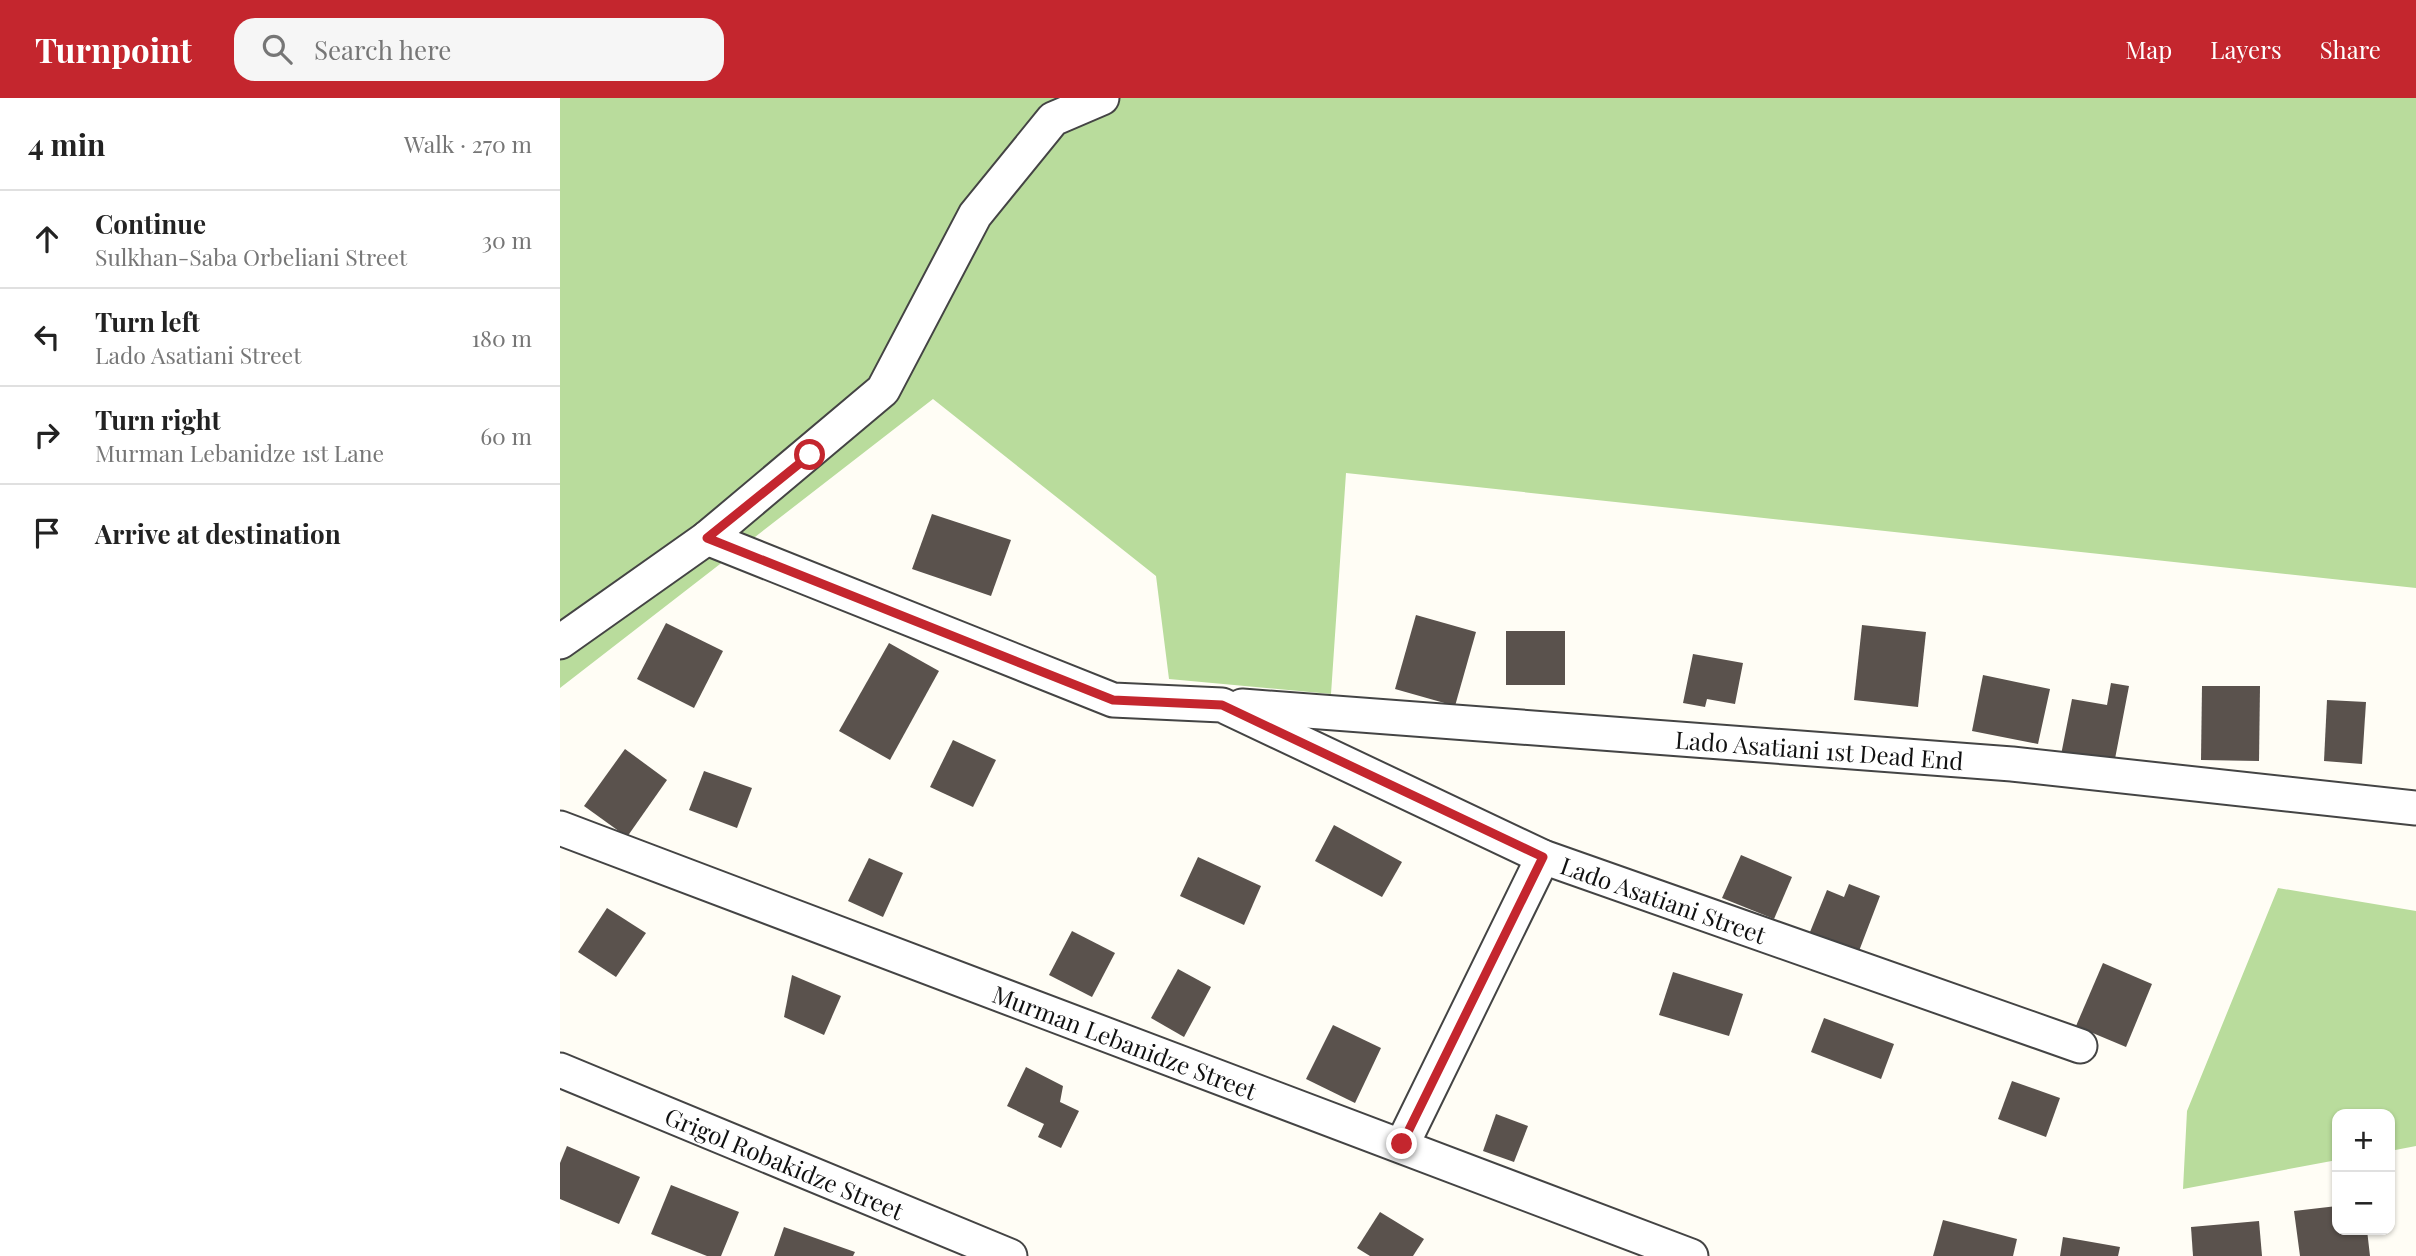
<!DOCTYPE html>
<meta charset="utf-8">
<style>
body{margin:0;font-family:"Playfair Display",serif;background:#f6f6f6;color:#222}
.controls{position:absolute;right:21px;bottom:21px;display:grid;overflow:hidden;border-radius:14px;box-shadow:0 2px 5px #0004}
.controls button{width:63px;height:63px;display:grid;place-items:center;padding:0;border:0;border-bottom:2px solid #e0e0e0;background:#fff;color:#222;font:35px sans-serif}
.stop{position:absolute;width:21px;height:21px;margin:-16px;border:5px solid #c4262e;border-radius:50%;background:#fff}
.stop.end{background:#c4262e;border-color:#fff;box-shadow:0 2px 7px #0008}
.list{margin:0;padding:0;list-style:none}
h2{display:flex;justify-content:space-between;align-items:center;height:91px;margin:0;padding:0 28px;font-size:30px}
h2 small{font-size:23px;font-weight:400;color:#767676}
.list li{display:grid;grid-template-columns:46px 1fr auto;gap:21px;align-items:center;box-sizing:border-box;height:98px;padding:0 28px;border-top:2px solid #e0e0e0}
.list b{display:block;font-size:26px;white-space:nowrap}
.list p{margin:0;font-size:23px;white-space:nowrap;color:#767676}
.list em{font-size:23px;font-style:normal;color:#767676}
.icon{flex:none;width:38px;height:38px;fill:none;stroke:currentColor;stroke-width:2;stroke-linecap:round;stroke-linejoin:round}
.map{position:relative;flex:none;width:1856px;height:1158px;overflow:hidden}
header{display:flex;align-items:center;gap:42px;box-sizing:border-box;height:98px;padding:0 35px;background:#c4262e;color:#fff}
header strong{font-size:33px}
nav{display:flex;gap:38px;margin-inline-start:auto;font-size:24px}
.search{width:490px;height:63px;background:#f6f6f6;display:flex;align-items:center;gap:18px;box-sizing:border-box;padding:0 24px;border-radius:21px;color:#767676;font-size:26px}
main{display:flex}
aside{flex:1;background:#fff}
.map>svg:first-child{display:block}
.forest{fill:#b9dc9c}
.building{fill:#5a524d}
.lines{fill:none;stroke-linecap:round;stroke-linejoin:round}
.minor-casing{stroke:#444;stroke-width:37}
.minor{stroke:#fff;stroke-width:33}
.route{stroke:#c4262e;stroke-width:9}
.labels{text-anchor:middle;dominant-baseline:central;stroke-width:7;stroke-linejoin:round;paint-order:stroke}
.street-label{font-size:24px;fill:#111;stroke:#fff}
</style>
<header>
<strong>Turnpoint</strong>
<div class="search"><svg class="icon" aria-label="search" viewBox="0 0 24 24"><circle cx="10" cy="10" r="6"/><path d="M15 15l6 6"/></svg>Search here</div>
<nav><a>Map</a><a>Layers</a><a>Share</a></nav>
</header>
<main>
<aside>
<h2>4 min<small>Walk · 270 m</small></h2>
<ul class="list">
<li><svg class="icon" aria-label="ahead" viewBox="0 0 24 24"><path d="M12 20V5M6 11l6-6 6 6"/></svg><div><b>Continue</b><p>Sulkhan-Saba Orbeliani Street</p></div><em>30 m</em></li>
<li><svg class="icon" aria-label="left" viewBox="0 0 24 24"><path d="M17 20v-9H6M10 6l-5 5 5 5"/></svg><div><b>Turn left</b><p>Lado Asatiani Street</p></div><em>180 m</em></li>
<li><svg class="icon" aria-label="right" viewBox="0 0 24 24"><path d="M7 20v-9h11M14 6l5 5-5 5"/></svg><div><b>Turn right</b><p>Murman Lebanidze 1st Lane</p></div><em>60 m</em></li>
<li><svg class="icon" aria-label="arrive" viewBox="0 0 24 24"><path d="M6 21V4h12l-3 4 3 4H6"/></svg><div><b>Arrive at destination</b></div></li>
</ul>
</aside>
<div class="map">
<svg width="1856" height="1158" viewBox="0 0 1856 1158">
<rect width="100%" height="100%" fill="#fffdf5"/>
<g class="forest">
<polygon points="0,0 1856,0 1856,490 786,375 771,596 609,581 596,478 373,301 0,590"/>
<polygon points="1718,790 1856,813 1856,1048 1830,1053 1830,1016 1777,1016 1777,1062 1623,1091 1627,1013"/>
</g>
<g class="building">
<polygon points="372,416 451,442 431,498 352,471"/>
<polygon points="856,517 916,534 895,608 835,591"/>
<polygon points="106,525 163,553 134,610 77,581"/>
<polygon points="1302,527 1366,534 1358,609 1294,602"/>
<rect x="946" y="533" width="59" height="54"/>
<polygon points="329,545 379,573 330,662 279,633"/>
<polygon points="1133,556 1183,565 1175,606 1147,601 1145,609 1123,605"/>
<polygon points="1423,577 1490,591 1478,646 1412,633"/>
<polygon points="1551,585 1569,588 1554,666 1501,657 1512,601 1547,607"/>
<polygon points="1642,588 1700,588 1699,663 1641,662"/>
<polygon points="1767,602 1806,604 1802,666 1764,663"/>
<polygon points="393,642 436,662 413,709 370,689"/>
<polygon points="65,651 107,682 67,739 24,708"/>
<polygon points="144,673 192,690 177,730 129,712"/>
<polygon points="774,727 842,764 822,799 755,763"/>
<polygon points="1181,757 1232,779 1214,821 1162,800"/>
<polygon points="638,759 701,788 684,827 620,798"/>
<polygon points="309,760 343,775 323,819 288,803"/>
<polygon points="1289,786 1320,798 1299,853 1250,834 1267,792 1284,799"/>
<polygon points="47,810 86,835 56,879 18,854"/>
<polygon points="512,833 555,855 532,899 489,877"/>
<polygon points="1543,865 1592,886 1566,949 1516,928"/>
<polygon points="618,871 651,889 624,939 591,920"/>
<polygon points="1113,874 1183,896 1169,938 1099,917"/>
<polygon points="232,877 281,898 264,937 224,919"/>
<polygon points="1264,920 1334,946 1321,981 1251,954"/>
<polygon points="773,927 821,950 795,1005 746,981"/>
<polygon points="466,969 503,988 500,1004 519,1013 501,1050 478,1039 484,1026 447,1008"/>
<polygon points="1452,983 1500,1000 1486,1039 1438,1021"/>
<polygon points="936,1016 968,1028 954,1064 923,1053"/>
<polygon points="7,1048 80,1079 59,1126 0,1101 0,1065"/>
<polygon points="111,1087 179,1114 161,1158 147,1158 91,1136"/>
<polygon points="1777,1108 1777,1132 1807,1132 1810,1158 1740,1158 1734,1113"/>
<polygon points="820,1114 864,1141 853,1158 810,1158 797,1150"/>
<polygon points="1383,1122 1457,1141 1453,1158 1373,1158"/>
<polygon points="1699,1123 1702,1158 1633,1158 1631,1129"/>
<polygon points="224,1129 295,1154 293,1158 214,1158"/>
<polygon points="1503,1139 1560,1149 1558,1158 1500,1158"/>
</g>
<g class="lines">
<g class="minor-casing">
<g id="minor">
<path id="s1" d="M147,440l406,162 109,5 321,152 537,189"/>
<polyline points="0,544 147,440 323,292 415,117 493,21 542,0"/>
<path id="s2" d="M682,608l770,58 404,44"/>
<path id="s3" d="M0,730l1131,428"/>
<path id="s4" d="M0,972l450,186"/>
<polyline points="842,1047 983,759"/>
</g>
</g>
<use href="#minor" class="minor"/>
</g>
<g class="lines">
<polyline class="route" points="250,357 147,440 553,602 662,607 983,759 842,1046"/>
</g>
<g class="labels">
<g class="street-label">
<text stroke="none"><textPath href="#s2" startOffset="579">Lado Asatiani 1st Dead End</textPath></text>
<text stroke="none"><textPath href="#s1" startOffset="1029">Lado Asatiani Street</textPath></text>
<text stroke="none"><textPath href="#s3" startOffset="604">Murman Lebanidze Street</textPath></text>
<text stroke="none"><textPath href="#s4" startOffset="243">Grigol Robakidze Street</textPath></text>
</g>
</g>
</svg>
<div class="controls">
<button>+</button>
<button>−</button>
</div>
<div class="stop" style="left:250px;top:357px"></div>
<div class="stop end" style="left:842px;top:1046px"></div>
</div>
</main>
